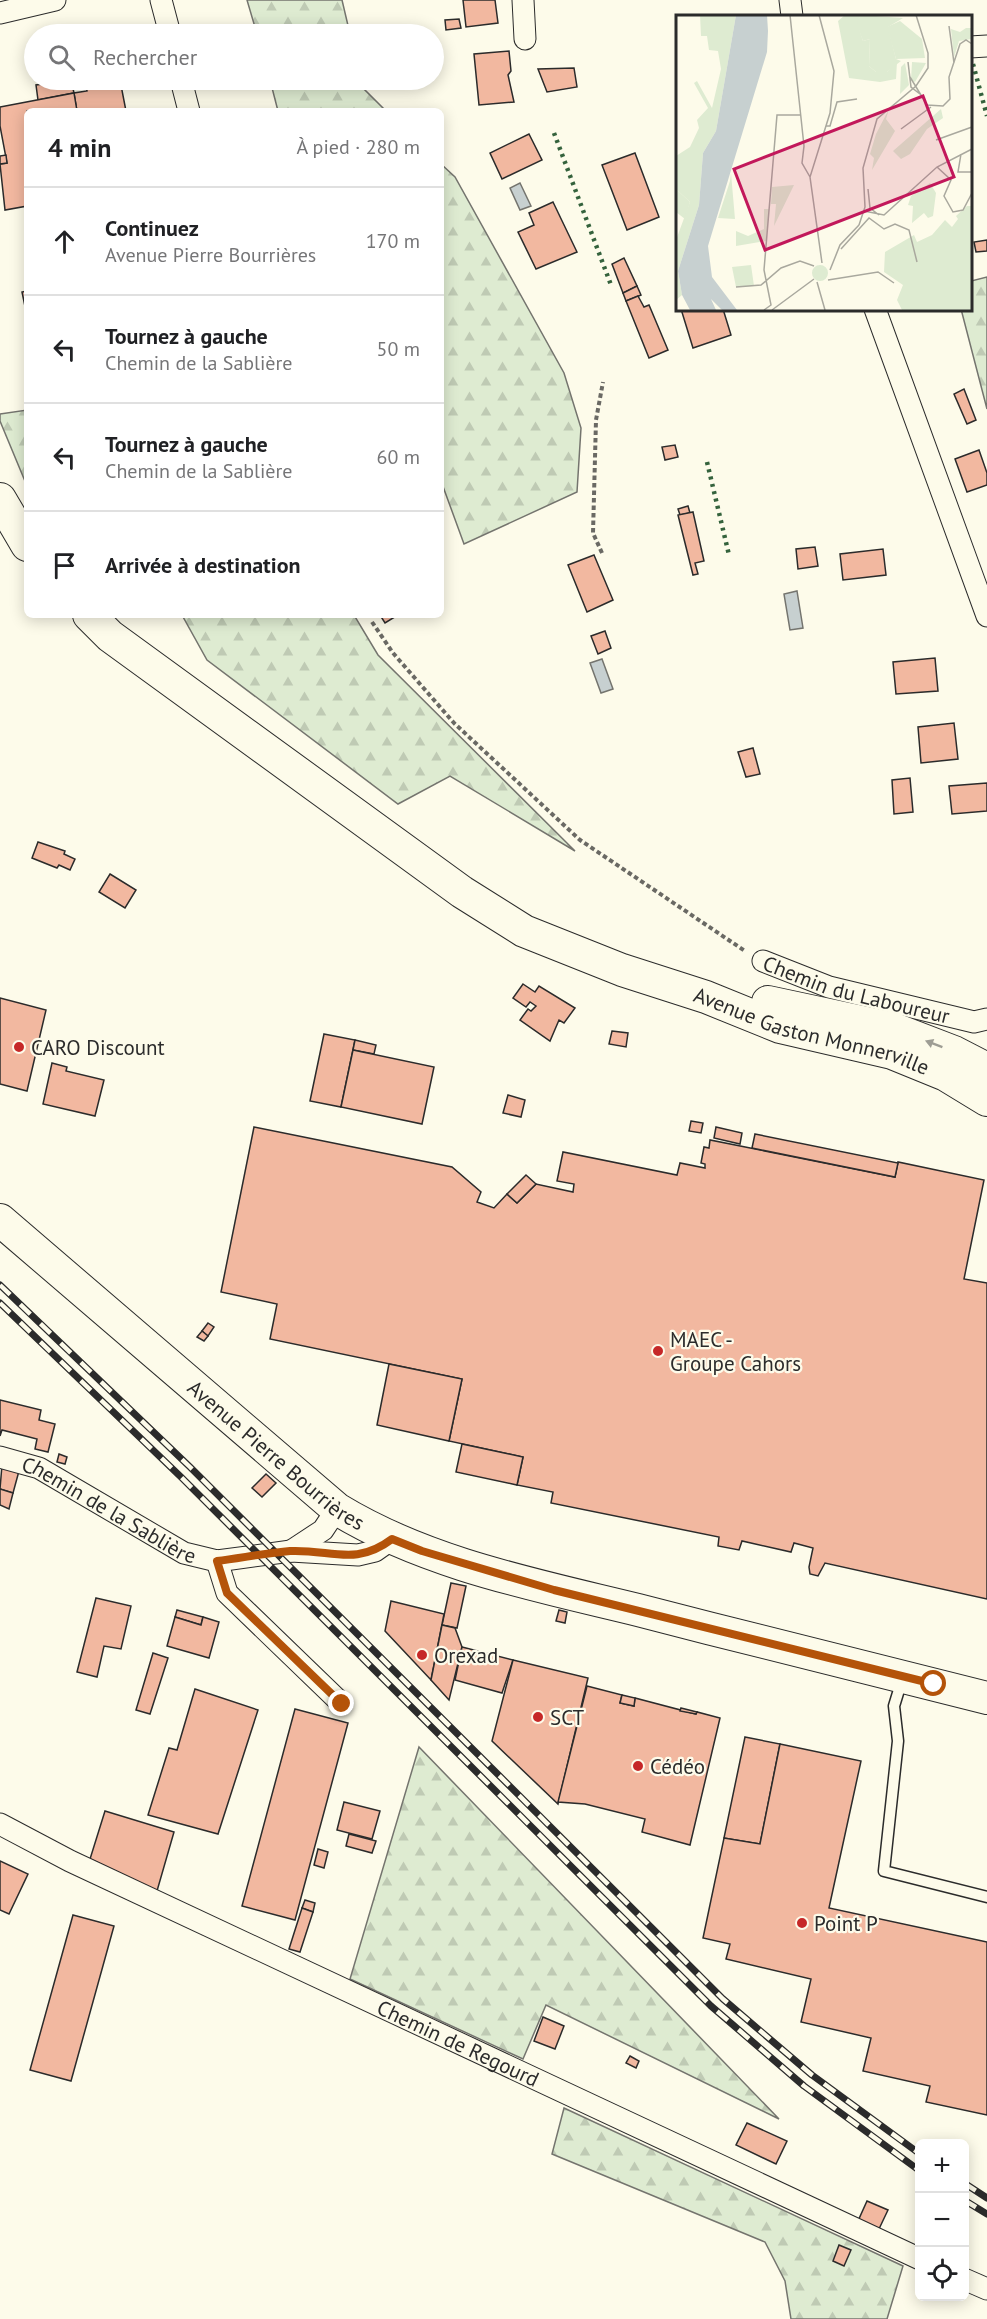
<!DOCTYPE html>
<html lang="fr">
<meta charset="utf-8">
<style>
body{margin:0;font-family:"PT Sans",sans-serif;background:#f2f2f2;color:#202124}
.controls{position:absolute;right:18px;bottom:18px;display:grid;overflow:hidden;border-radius:9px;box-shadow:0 3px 15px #0003}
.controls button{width:54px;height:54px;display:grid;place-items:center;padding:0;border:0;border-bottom:2px solid #e0e0e0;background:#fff;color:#202124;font:30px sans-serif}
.stop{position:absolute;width:18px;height:18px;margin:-14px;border:4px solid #b45309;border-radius:50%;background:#fff}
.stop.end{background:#b45309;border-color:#fff;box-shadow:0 2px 6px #0008}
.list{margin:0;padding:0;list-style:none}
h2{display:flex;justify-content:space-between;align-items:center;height:78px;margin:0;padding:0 24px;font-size:26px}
h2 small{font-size:20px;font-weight:400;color:#757577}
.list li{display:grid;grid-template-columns:39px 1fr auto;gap:18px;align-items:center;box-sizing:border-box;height:108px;padding:0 24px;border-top:2px solid #e0e0e0}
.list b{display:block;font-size:22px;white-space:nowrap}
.list p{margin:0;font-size:20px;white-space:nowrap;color:#757577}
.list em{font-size:20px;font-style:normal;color:#757577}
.icon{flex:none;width:33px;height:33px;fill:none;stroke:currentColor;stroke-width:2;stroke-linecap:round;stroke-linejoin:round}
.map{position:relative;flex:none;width:987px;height:2319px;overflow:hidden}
.search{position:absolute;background:#fff;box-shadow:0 3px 15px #0003;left:24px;top:24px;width:420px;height:66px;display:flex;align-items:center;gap:15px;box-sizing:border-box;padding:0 21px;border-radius:33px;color:#757577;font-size:22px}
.panel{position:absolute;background:#fff;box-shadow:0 3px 15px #0003;left:24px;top:108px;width:420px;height:510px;border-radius:9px}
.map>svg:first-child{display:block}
.forest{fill:url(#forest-firs);stroke:#74746e;stroke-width:1.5}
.water{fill:#c7d0d0;stroke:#74746e;stroke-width:1.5}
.building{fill:#f2b8a0;stroke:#2b2b2b;stroke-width:1.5}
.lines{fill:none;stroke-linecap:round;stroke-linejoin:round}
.service-casing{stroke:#2b2b2b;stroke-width:13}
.minor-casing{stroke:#2b2b2b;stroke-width:23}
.primary-casing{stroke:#2b2b2b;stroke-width:34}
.path{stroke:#6a6964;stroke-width:4;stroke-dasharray:4.5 3;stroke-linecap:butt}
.service{stroke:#fdfbea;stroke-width:10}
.minor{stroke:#fdfbea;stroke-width:21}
.primary{stroke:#fdfbea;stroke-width:32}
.rail-casing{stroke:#2b2b2b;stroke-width:7}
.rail{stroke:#fdfbea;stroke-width:4.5;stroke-dasharray:14;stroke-linecap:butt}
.hedge{stroke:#34623c;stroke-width:4.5;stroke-dasharray:3 4.5;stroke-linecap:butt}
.oneway{fill:#9e9d94}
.route{stroke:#b45309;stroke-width:8}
.poi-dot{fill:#c62828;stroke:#fdfbea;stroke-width:2}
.labels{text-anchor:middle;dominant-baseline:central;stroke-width:4.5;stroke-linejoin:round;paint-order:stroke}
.street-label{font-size:21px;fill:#2b2b2b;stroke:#fdfbea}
.poi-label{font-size:21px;fill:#2b2b2b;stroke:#fdfbea;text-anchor:start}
.inset-road{fill:none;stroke:#a9a89e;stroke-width:1.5}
.view{fill:#c2185b;fill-opacity:0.15;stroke:#c2185b;stroke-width:3}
.inset-edge{fill:none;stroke:#2b2b2b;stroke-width:3}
</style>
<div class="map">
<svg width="987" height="2319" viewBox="0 0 987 2319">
<defs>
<pattern id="forest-firs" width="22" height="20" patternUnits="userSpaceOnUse" patternTransform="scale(1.5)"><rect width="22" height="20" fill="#deebd1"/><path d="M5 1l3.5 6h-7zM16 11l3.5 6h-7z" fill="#bfcab4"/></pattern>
</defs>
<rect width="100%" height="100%" fill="#fdfbea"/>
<g class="forest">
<polygon points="247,0 342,0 350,34 257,34"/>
<polygon points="270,80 361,80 363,88 386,111 278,111"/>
<polygon points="441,164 455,177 564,373 581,428 577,492 464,544 441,481"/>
<polygon points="987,277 987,409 961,309 970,309 971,281"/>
<polygon points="27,410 27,486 0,421 0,414"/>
<polygon points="182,615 354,615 378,655 575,851 450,776 398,804 207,660"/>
<polygon points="419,1747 779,2119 546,2005 523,2059 350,1979"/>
<polygon points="564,2108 903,2266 887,2319 791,2319 785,2281 765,2242 552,2154"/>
</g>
<g class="water">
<polygon points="520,183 531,206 520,210 510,188"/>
<polygon points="797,591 803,628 790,630 784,594"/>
<polygon points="602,659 613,689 601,693 590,663"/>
</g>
<g class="building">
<polygon points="463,0 495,0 498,23 466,27"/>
<polygon points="459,19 461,28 446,30 445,20"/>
<polygon points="509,51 511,71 508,75 514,102 479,105 474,54"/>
<polygon points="574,68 577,87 547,92 538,69"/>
<polygon points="71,80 74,93 38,100 36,85"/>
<polygon points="85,80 120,80 126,111 77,111 74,93 87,91"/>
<polygon points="74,93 77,111 27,111 27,206 5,210 0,164 7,163 0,126 0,107"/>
<polygon points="529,134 542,160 502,179 490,153"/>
<polygon points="635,153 659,217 627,230 602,165"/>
<polygon points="6,155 7,163 0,164 0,156"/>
<polygon points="553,202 577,252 536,269 518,232 534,225 529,213"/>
<polygon points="987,240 987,251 976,252 974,242"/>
<polygon points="624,258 637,286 623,293 612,264"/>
<polygon points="637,286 641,295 626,301 623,293"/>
<polygon points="27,291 27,316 22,292"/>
<polygon points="638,296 644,307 649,305 668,350 649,358 626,301"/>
<polygon points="681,309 723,309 731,335 693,348"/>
<polygon points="964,389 976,420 967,424 954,394"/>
<polygon points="675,445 678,457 665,460 662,447"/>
<polygon points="979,450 987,473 987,485 967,492 955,459"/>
<polygon points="688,506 690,513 680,515 678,509"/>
<polygon points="693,512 704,561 695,563 698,574 693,575 678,515"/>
<polygon points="815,547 818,566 798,569 796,549"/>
<polygon points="883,549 886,575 843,580 840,554"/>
<polygon points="594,555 613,600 587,612 568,565"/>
<polygon points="380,615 398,615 385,623"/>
<polygon points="605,631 611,648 598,654 591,636"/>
<polygon points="935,658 938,691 896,694 893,662"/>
<polygon points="954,723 958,759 921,763 918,727"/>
<polygon points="753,748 760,774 746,777 738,752"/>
<polygon points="910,778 913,812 894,814 892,780"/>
<polygon points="987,783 987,811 952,814 949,786"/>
<polygon points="38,842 65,851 64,854 75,859 70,870 59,865 57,868 32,858"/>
<polygon points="110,874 136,890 125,908 99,892"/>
<polygon points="523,984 535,992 539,986 575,1008 564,1023 559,1020 550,1041 520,1020 528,1009 531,1011 536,1006 530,1002 526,1007 513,998"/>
<polygon points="0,998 46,1010 27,1091 0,1084"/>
<polygon points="612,1031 628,1033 626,1047 609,1044"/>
<polygon points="324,1034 355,1040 341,1107 310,1101"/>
<polygon points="355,1040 376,1045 374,1054 353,1050"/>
<polygon points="353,1050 434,1067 422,1124 341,1107"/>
<polygon points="52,1063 67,1067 66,1071 104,1080 95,1116 43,1104"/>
<polygon points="508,1095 525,1100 521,1117 503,1113"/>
<polygon points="691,1121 703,1123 701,1133 689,1131"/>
<polygon points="254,1127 452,1167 481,1192 477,1202 494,1208 507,1194 517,1203 536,1184 573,1192 574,1184 557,1181 563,1152 677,1175 680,1163 705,1168 705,1164 701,1163 704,1147 709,1148 710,1140 895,1177 898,1162 984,1180 964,1279 987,1283 987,1599 825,1563 818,1576 810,1574 809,1567 813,1548 794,1543 791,1552 742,1541 739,1550 718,1546 719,1537 551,1503 553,1492 517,1485 523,1457 449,1441 462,1379 270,1339 277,1304 221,1292"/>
<polygon points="716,1127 742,1133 740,1144 714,1138"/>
<polygon points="755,1134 898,1163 895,1177 752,1148"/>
<polygon points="526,1175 536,1184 517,1203 507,1194"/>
<polygon points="208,1323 214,1327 208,1336 202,1331"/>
<polygon points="202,1331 208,1336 204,1341 197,1337"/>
<polygon points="389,1364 462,1379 449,1441 377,1425"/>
<polygon points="0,1400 41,1410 39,1420 55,1424 48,1452 35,1449 37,1439 2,1430 0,1436"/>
<polygon points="462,1444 523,1457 517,1485 456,1472"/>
<polygon points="59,1454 67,1457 65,1464 57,1462"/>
<polygon points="2,1465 19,1471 13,1493 0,1489"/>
<polygon points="266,1474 276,1483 262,1497 252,1488"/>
<polygon points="0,1489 13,1493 9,1509 0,1505"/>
<polygon points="451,1583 466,1586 457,1628 442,1625"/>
<polygon points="96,1598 131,1606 121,1649 104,1646 97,1677 77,1672"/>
<polygon points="391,1601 444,1614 431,1680 385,1631"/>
<polygon points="177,1610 203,1617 201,1625 175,1617"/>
<polygon points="559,1610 567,1612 565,1623 556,1621"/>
<polygon points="175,1617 201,1625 203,1617 219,1622 209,1658 167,1646"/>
<polygon points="442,1625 455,1628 462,1647 449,1700 431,1680"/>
<polygon points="462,1647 513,1660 502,1693 455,1680"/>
<polygon points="153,1653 168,1658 150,1714 136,1710"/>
<polygon points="513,1660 588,1678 558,1804 492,1741"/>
<polygon points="587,1686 622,1695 620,1703 634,1706 635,1698 696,1714 697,1712 720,1718 690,1845 642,1832 645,1819 585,1804 558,1802"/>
<polygon points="195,1689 258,1710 218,1834 148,1815 169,1748 177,1750"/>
<polygon points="622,1695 635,1698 634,1706 620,1703"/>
<polygon points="681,1708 697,1712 696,1714 680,1711"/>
<polygon points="295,1709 348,1723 295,1920 242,1906"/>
<polygon points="745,1737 780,1744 760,1844 724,1838"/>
<polygon points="780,1744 861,1761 829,1908 987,1942 987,2115 926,2102 930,2086 863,2071 871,2038 801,2022 811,1979 726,1959 730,1944 703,1938 724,1838 760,1844"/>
<polygon points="344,1802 380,1811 372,1839 337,1830"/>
<polygon points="105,1811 174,1832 157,1891 90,1859"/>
<polygon points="349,1834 376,1841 372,1853 346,1846"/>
<polygon points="318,1849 328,1852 324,1868 314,1865"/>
<polygon points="0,1861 28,1874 9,1914 0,1910"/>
<polygon points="305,1900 315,1903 313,1912 302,1908"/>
<polygon points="302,1908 313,1912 300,1952 289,1949"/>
<polygon points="73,1915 114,1926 71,2081 30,2070"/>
<polygon points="543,2017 564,2026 555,2049 534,2041"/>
<polygon points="630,2056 639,2061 636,2068 626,2063"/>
<polygon points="747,2123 787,2141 776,2164 736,2145"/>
<polygon points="867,2201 888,2210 878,2231 858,2221"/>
<polygon points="839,2245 851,2250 844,2266 833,2261"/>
</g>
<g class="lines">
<g class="service-casing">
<polyline id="service" points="902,1680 894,1706 898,1741 884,1871 987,1897"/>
</g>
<g class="minor-casing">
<g id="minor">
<polyline points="161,0 170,34"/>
<polyline points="523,0 525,39"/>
<polyline points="790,0 792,16"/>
<polyline points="0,13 55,0"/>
<polyline points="970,47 987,46"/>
<polyline points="181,80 189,111"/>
<polyline points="875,309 987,616"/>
<path id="s1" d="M763,961l66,26 145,35 13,-3"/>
<path id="s2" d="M0,1457l39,11 145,85 33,8 74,-10 67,4 17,-4 17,-12"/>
<polyline points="291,1551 323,1530 337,1509"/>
<polyline points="217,1561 227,1593 342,1704"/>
<path id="s3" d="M0,1824l70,37 850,398"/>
<polyline points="964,2279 987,2289"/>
</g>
</g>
<g class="primary-casing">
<g id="primary">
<polyline points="0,499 27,545"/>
<path id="s4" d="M89,615l21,21 352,256 62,39 98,39 84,27 74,30 112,26 54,22 41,25"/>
<polyline points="768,1002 894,1029 954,1052 987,1069"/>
<path id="s5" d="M0,1220l337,289c90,55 199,76 301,101 116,30 232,59 349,88"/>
</g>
</g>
<g class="path">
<polyline points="602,553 593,533 596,420 603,382"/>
<polyline points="372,622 393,653 454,723 580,840 745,951"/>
</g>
<use href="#service" class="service"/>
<use href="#minor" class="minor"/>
<use href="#primary" class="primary"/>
<g class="rail-casing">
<g id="rail">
<polyline points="0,1285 190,1467 723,1999 812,2075 920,2154"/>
<polyline points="0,1303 181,1477 711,2006 804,2086 920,2171"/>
<polyline points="964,2183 987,2198"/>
<polyline points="964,2200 987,2214"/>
</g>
</g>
<use href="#rail" class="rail"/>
<g class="hedge">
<polyline points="973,64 987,116"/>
<polyline points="554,133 611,285"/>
<polyline points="707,462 729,555"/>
</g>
</g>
<defs><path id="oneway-solid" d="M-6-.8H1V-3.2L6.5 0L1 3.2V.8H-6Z" transform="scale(1.5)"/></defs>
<use class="oneway" href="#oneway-solid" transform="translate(934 1044) rotate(-159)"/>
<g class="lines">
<path class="route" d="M342,1704l-115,-111 -10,-32c24,-3 49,-8 73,-10 41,-2 65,16 102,-12l30,12 132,39 380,94"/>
</g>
<g class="poi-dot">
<circle cx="19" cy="1047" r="6"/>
<circle cx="658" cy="1351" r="6"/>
<circle cx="422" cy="1655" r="6"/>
<circle cx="538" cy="1717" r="6"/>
<circle cx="638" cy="1766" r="6"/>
<circle cx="802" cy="1923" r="6"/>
</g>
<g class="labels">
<g class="street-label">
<text stroke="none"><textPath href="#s1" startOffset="98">Chemin du Laboureur</textPath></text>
<text stroke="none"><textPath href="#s4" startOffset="843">Avenue Gaston Monnerville</textPath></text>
<text stroke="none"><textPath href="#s5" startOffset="363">Avenue Pierre Bourrières</textPath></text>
<text stroke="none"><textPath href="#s2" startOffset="122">Chemin de la Sablière</textPath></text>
<text stroke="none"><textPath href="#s3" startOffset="508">Chemin de Regourd</textPath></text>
</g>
<g class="poi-label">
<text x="31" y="1047">CARO Discount</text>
<text x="670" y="1339">MAEC -<tspan x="670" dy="24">Groupe Cahors</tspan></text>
<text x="434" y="1655">Orexad</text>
<text x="550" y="1717">SCT</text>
<text x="650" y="1766">Cédéo</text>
<text x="814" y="1923">Point P</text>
</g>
</g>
<g transform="translate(676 15)">
<rect width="296" height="296" fill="#fdfbea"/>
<path d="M185,0l42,3 -15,9 8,32 5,2 -14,11h-11l-7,-6 1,-27 -7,2 -7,-19zM236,47l14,1 -11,19 -4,-2zM229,48l4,22 -9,9 1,-27zM0,174l14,13 -5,17 -9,-7zM136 258a8 8 0 1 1 16 0a8 8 0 1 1-16 0ZM75,250l3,21 -18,1 -4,-20z" fill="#deebd1"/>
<path d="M24,0h36l-20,116 -13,22 -4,52 -21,66 4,24 -6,5v-60l14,-38 -14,-13v-33l14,-9 9,-19 -2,-8 11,-12 -14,-25 3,-2 15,27 9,-39 -3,-18 -9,-1 -2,-14h-6zM169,0h16l-4,7 6,19 7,-2 -1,27 7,6h11l10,-10 -1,17 -16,3 -31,-4 -11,-57zM290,13h5v11l-12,2 -5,16 -3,-28 9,3zM213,94l-3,10 9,12 -23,39 2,-12 -4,-4 6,-20zM265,94l2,9 -16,11 -17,25 -9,5 -8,-8zM55,158l4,46 -17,-1 12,-37zM254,168l6,10 -3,23 -5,2 -4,-5 -12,10 1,-17 -5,-1 3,-9zM118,170l-20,41 2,-22h-5l1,-17zM291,191h4v104h-69l-5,-10 6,-15 -19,-13 1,-20 29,-17 3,7 15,-7 13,-15 7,7 6,-8 -2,-3zM88,194h5l-3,32 -30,5v-15l12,5 16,-7z" fill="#deebd1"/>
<path d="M224,6l22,18 3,19 -29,1 -9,-32z" fill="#deebd1"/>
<path d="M60,0h31l1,16 -1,21 -59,194 4,31 25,33h-15l-11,-11 5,11h-26l-8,-15 -4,-24 21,-66 4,-52 13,-22z" fill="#c7d0d0"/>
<path class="inset-road" d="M114,0l14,131 -2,17 8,14M143,0l15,56 -4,42 -20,64 12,86M273,11l5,37M232,47l3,25 9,7M234,62l17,28 16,1 7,-7 -1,-22 11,-33 6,-4 6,4M150,111h4l7,-24 20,-3M225,114l30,-22M260,125l36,-13M285,139l-3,18h14M261,152l14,13 -7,16 9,16 10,-2 9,-17M192,174l2,19 9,7M188,196l20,4 53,-48 35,-18M183,210l6,-18 -2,-39 14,-49 39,-33 12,-18v-15l-12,-38M165,234l28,-31 15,11 11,-5 14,6 8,32M154,255l10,-25 19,-20M152,265l50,-8 16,11M141,267l8,28M60,272l25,-2 20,-17 19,-7 14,5M88,295l7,-5 -7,-35 13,-155h24M96,295l42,-31"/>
<path class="view" d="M247,81l31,81 -189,73 -31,-81z"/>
<rect width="296" height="296" class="inset-edge"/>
</g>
</svg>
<div class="controls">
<button>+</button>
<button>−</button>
<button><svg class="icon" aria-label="locate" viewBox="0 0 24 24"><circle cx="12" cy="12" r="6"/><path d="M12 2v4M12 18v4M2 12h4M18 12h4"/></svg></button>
</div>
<div class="stop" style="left:934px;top:1684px"></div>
<div class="stop end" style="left:342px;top:1704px"></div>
<div class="search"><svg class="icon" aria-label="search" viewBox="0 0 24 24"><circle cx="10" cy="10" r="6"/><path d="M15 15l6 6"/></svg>Rechercher</div>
<section class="panel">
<h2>4 min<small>À pied · 280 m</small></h2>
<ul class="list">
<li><svg class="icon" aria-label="ahead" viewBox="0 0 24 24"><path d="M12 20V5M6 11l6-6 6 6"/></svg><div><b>Continuez</b><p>Avenue Pierre Bourrières</p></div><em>170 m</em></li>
<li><svg class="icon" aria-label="left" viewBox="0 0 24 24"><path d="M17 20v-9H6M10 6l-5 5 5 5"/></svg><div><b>Tournez à gauche</b><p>Chemin de la Sablière</p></div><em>50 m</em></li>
<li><svg class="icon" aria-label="left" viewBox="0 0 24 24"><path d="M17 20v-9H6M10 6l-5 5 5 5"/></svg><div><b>Tournez à gauche</b><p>Chemin de la Sablière</p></div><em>60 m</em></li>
<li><svg class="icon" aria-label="arrive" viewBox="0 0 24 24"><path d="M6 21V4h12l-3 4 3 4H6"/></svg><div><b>Arrivée à destination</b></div></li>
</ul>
</section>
</div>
